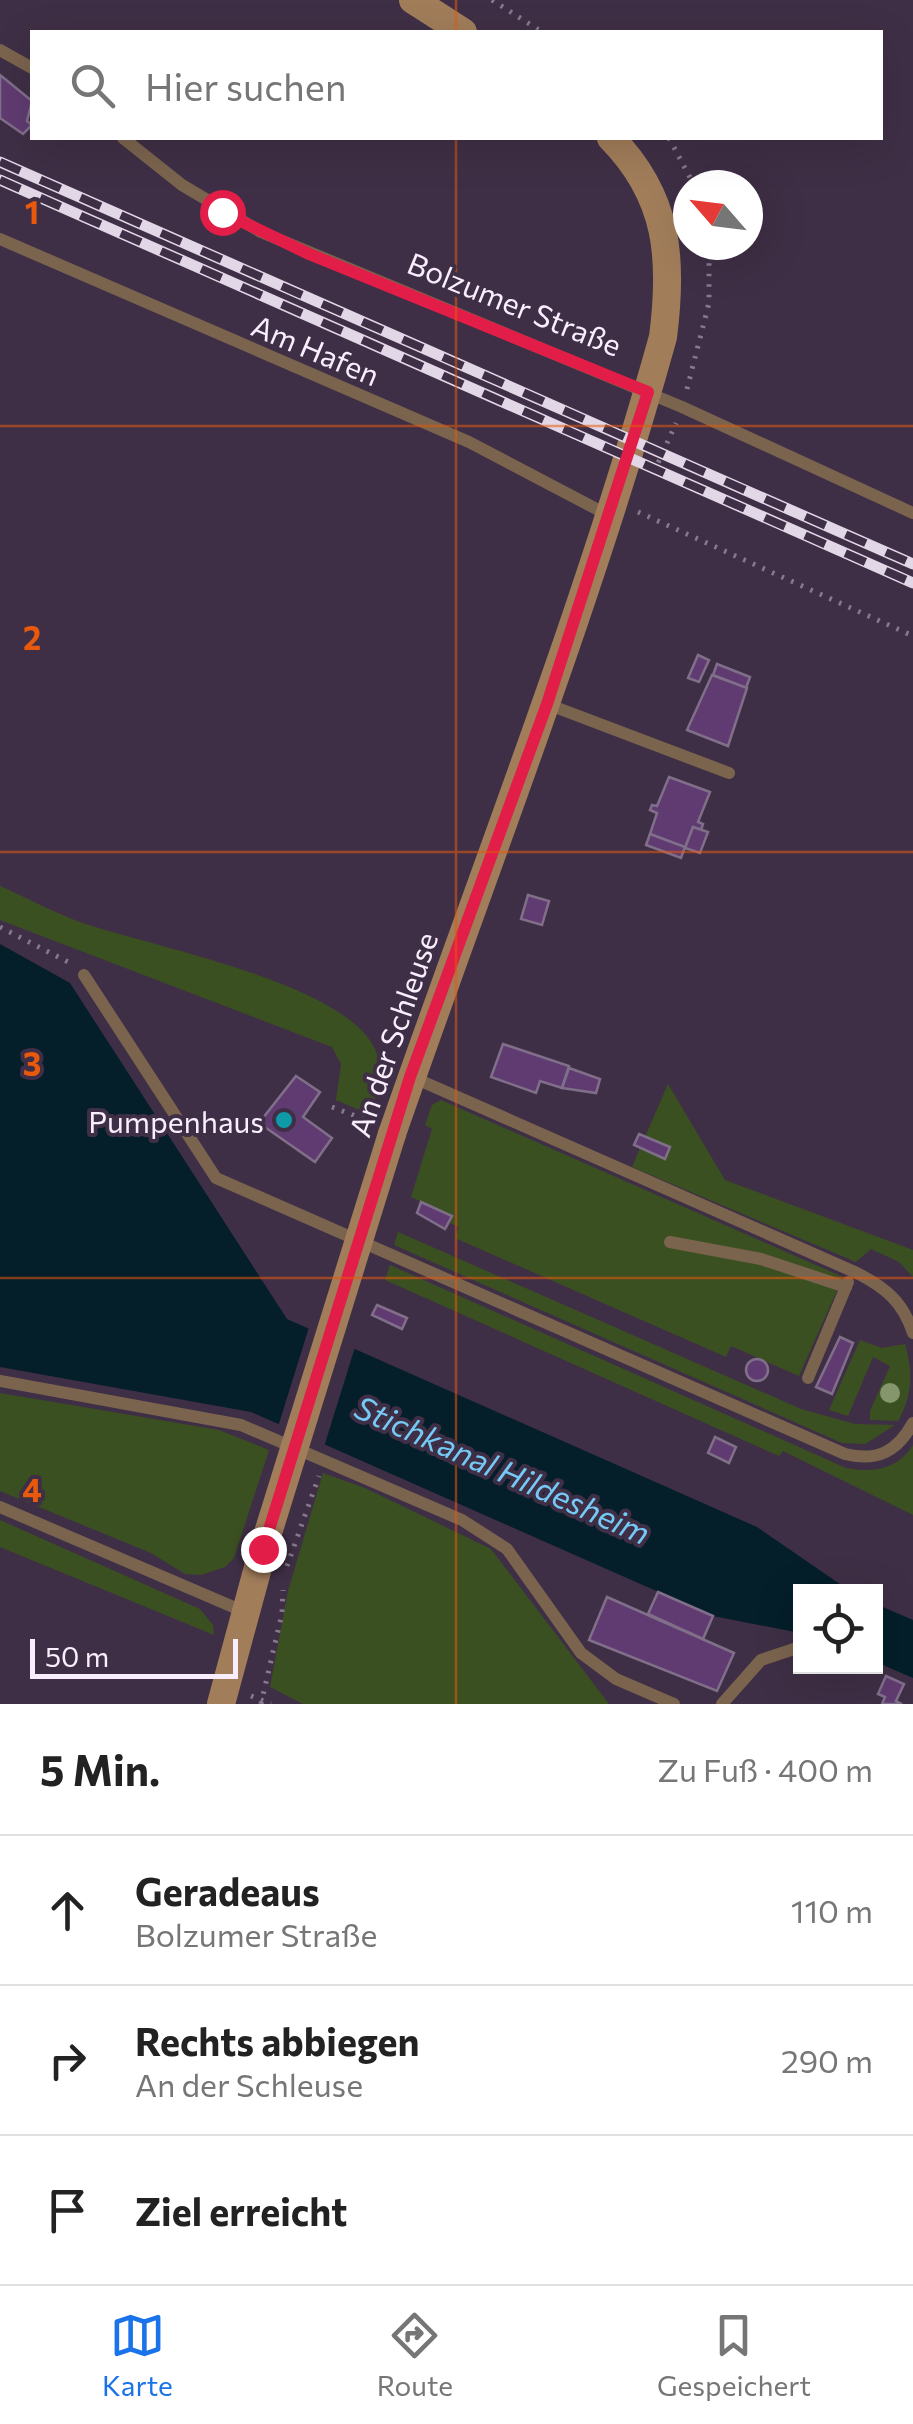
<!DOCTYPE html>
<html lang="de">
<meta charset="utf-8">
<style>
body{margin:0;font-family:Commissioner,sans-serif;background:#f6f6f6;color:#222}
.controls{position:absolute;right:30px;bottom:30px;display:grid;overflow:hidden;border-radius:0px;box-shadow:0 10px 40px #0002}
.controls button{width:90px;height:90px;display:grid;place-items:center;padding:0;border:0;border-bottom:2px solid #e0e0e0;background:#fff;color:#222;font:50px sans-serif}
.compass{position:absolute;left:673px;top:170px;width:90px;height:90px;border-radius:50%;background:#fff;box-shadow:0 10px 40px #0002;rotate:298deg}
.scale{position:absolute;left:30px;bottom:25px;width:208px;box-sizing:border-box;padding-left:10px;border:5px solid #f8eefd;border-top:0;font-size:28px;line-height:35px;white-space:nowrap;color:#f8eefd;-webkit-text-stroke:8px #3f2f46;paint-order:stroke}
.stop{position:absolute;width:30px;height:30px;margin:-22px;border:8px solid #e11d48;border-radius:50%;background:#fff}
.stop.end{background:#e11d48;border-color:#fff;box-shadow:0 2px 10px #0008}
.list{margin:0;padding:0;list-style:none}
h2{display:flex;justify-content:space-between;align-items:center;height:130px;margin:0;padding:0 40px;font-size:42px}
h2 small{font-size:32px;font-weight:400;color:#767676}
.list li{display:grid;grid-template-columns:65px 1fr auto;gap:30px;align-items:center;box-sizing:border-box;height:150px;padding:0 40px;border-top:2px solid #e0e0e0}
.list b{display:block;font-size:38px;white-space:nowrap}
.list p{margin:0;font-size:32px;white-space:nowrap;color:#767676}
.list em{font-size:32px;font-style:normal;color:#767676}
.icon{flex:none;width:55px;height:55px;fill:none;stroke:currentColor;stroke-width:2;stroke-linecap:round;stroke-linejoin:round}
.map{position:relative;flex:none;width:913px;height:1704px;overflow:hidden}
.search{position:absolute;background:#fff;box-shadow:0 10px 40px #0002;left:30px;right:30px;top:30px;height:110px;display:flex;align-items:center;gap:25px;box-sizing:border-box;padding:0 35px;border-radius:0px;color:#767676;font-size:38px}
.sheet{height:580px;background:#fff}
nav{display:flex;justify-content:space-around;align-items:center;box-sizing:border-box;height:140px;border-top:2px solid #e0e0e0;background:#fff;font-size:28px;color:#767676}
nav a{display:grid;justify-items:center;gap:5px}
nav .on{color:#1a73e8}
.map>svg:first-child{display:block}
.green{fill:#3b5021}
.water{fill:#041e2a}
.pier{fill:#3f2f46}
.building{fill:#603b71;stroke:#806f89;stroke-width:2.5}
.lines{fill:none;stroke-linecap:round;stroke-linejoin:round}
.path{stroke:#87798d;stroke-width:5;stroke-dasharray:2.5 8;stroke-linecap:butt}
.service{stroke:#7b644e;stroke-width:12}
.secondary{stroke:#a17d5a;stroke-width:28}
.rail-casing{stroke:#e2d7e7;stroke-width:11}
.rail{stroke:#3f2f46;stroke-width:8;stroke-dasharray:22;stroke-linecap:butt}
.secondary-bridge{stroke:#a17d5a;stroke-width:28}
.tree{fill:#85956c}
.route{stroke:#e11d48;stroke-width:12}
.grid{fill:none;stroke:#e8590c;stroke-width:2.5;stroke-opacity:0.55}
.culture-dot{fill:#0f9aa8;stroke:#3f2f46;stroke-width:4}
.labels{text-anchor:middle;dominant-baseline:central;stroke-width:8;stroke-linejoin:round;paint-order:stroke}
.street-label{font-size:30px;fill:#f8eefd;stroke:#3f2f46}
.poi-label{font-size:30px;fill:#f8eefd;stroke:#3f2f46;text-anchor:end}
.water-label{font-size:32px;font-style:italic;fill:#75caf5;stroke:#3f2f46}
.grid-label{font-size:32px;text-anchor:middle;font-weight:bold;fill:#e8590c;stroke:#3f2f46;stroke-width:8;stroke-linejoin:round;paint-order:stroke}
</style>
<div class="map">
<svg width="913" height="1704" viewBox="0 0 913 1704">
<rect width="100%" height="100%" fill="#3f2f46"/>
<g class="green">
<path d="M0,886c25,11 51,25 77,35 70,25 253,58 294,121 15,23 7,48 0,73l-35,-15 5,-36 -9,-17 -332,-127z"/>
<polygon points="668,1084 725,1180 913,1250 913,1277 899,1262 871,1249 856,1262 632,1167"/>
<polygon points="441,1100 843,1277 799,1376 731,1346 726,1357 455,1238 459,1227 450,1223 453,1216 411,1197 432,1129 425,1125 432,1105"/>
<polygon points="398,1232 801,1409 855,1424 895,1425 865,1444 842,1443 394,1245"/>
<path d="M390,1265l456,203c27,5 51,2 67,-23v70l-130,-64 -4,5 -394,-176z"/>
<path d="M860,1340l22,8 23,-4c8,29 8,50 -7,77l-28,-1v-9l20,-45 -17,-9 -25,59 -19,-6z"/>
<polygon points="0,1393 219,1430 269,1450 234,1558 225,1567 201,1575 185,1574 151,1553 0,1491"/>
<polygon points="323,1473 365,1488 491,1549 609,1704 303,1704 270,1687 288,1591"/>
<polygon points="0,1520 200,1609 213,1625 214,1635 0,1547"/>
</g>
<g class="water">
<polygon points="0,944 70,983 287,1319 757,1527 850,1591 800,1592 800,1633 713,1616 251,1412 0,1367"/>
<polygon points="876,1604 913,1620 913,1678 876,1662"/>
</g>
<polygon class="pier" points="310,1324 356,1344 323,1450 277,1430"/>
<g class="building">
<polygon points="0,75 32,101 27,121 32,125 23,134 0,118"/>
<polygon points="698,655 709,660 699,682 688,678"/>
<polygon points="717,664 750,677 746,688 713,675"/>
<polygon points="712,675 747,688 728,746 687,730"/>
<polygon points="669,777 710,792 698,822 703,824 701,830 693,827 685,848 650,834 657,813 650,810 652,805 657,806"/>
<polygon points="693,827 708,832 700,853 685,848"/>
<polygon points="650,834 685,847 681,858 646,845"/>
<polygon points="528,895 549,901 542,925 521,919"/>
<polygon points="503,1044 569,1066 562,1088 540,1081 536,1093 491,1077"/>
<polygon points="569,1068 600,1079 596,1093 562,1088"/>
<polygon points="296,1076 320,1092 303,1117 332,1138 315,1162 259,1123"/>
<polygon points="639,1134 670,1147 665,1159 634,1145"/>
<polygon points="421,1202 452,1216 445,1229 417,1213"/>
<polygon points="377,1305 407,1318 402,1329 372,1315"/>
<polygon points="840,1337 853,1343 832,1394 816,1387"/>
<circle cx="757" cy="1370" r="11"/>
<polygon points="715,1437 736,1447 729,1463 708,1453"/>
<polygon points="658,1592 713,1616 703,1639 648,1614"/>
<polygon points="607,1597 734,1653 717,1691 589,1640"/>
<polygon points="886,1676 904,1684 896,1701 902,1704 882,1704 885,1697 878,1694"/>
</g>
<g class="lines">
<g class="path">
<polyline points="492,0 542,32"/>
<polyline points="669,138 694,185"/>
<polyline points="687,389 709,303 709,245"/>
<polyline points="654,472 676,423"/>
<polyline points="638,512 913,636"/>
<polyline points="0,927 68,962"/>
<polyline points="332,1107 371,1122"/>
<polyline points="287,1566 319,1476"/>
<polyline points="251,1696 271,1704"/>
<polyline points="261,1704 282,1613 283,1590"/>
</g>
<g class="service">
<polyline points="0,50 32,68"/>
<polyline points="123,138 182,185 261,232 682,407 913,513"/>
<polyline points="0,239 469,442 608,515"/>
<polyline points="547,704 729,773"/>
<path d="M84,975l132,203 629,276c32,8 52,-2 68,-31"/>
<path d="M412,1077l445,196c29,15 46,29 56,60"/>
<polyline points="670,1242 761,1259 846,1287"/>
<polyline points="808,1378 848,1282"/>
<polyline points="0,1381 241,1425 462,1520 507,1549 581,1653 616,1679 674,1704"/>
<polyline points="0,1507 245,1612"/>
<polyline points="722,1704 761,1660 800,1647"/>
</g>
<g class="secondary">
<polyline points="413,0 463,32"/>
<path d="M392,1134c92,-265 196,-527 271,-797 10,-78 6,-140 -52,-199"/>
<polyline points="221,1704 263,1549"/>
</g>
<g class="rail-casing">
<g id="rail">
<polyline points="0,162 913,564"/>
<polyline points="0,180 913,583"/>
</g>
</g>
<use href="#rail" class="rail"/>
<polyline class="secondary-bridge" points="263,1549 392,1134"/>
</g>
<circle class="tree" cx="890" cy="1393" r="10"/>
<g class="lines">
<polyline class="route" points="222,212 309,254 648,392 547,704 410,1077 263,1549"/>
</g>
<path class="grid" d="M456,0v32M456,138v1566M0,426h913M0,852h913M0,1278h913"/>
<circle class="culture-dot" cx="284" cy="1120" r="10"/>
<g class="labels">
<g class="street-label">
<text transform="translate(515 303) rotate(22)">Bolzumer Straße</text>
<text transform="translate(316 349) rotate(23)">Am Hafen</text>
<text transform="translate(392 1034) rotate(-71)">An der Schleuse</text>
</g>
<g class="poi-label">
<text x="264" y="1120">Pumpenhaus</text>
</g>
<g class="water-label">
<text transform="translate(503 1469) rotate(24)">Stichkanal Hildesheim</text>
</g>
</g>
<g class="grid-label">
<text x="32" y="224">1</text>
<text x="32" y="650">2</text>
<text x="32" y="1076">3</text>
<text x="32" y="1502">4</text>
</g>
</svg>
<div class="controls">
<button><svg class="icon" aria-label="locate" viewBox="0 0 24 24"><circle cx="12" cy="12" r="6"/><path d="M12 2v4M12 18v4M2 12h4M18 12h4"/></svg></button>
</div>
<svg class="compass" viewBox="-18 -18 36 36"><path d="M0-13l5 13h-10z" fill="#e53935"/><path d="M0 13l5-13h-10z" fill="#767676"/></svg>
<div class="scale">50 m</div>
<div class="stop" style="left:222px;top:212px"></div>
<div class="stop end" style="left:263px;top:1549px"></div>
<div class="search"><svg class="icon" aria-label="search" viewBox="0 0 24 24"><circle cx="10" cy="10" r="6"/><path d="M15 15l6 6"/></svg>Hier suchen</div>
</div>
<section class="sheet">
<h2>5 Min.<small>Zu Fuß · 400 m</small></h2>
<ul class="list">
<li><svg class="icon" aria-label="ahead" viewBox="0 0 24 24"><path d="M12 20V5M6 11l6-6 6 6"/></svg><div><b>Geradeaus</b><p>Bolzumer Straße</p></div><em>110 m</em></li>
<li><svg class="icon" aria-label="right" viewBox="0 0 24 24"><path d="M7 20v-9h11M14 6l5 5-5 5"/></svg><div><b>Rechts abbiegen</b><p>An der Schleuse</p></div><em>290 m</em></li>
<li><svg class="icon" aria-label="arrive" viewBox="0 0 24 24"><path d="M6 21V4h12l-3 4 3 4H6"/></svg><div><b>Ziel erreicht</b></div></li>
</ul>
</section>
<nav>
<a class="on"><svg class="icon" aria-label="map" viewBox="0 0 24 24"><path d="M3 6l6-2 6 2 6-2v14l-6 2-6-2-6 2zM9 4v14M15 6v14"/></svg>Karte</a>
<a><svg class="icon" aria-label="directions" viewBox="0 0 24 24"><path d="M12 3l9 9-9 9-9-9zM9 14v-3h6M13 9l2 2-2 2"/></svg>Route</a>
<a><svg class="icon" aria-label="saved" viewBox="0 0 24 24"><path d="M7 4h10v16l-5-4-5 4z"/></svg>Gespeichert</a>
</nav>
